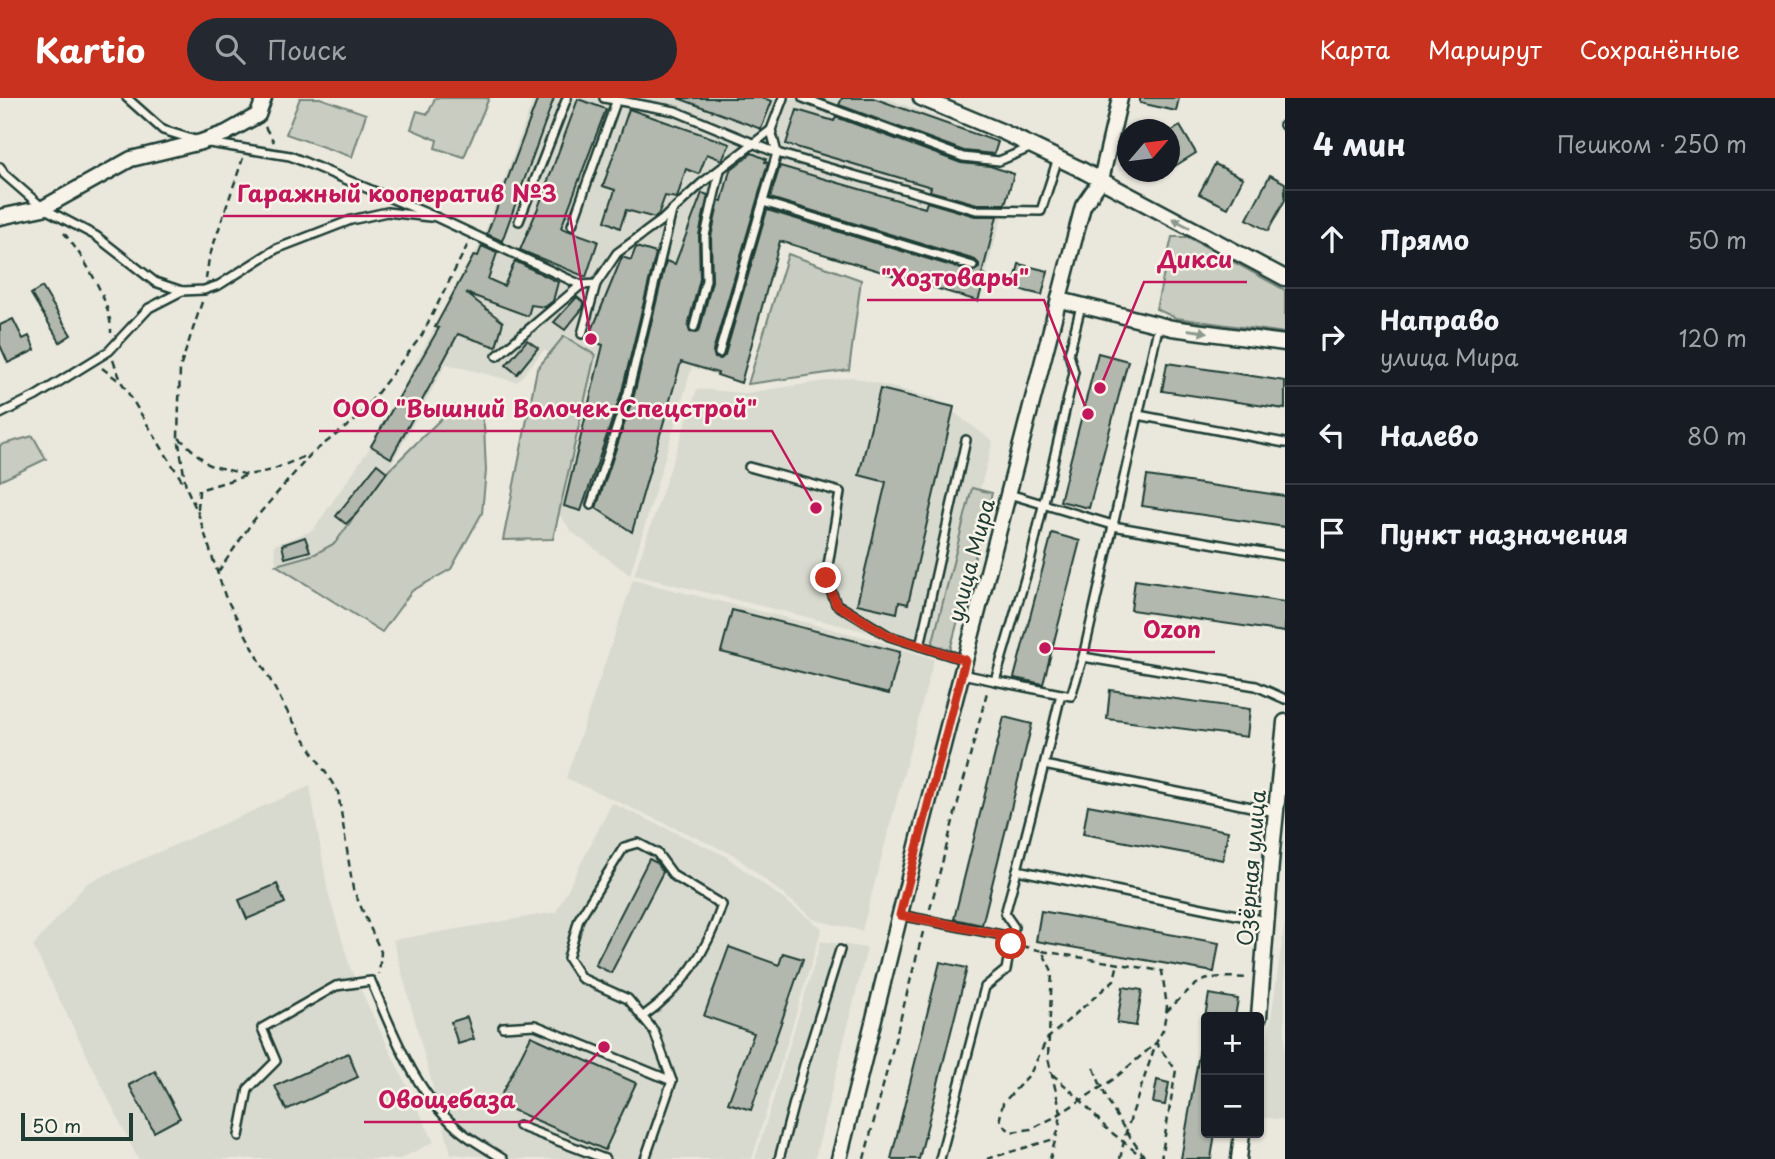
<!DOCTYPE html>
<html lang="ru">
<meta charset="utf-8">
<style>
body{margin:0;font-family:"Playpen Sans",sans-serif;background:#242831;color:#f1f3f6}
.controls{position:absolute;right:21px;bottom:21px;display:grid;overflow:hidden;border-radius:7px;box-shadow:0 2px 5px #0004}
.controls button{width:63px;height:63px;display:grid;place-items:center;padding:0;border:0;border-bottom:2px solid #363941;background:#171b24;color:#f1f3f6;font:35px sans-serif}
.compass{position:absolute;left:1117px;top:21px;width:63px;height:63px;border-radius:50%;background:#171b24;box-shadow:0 2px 5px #0004;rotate:62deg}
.scale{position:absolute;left:21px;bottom:18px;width:112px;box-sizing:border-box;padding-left:7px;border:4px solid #1f3d34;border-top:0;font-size:19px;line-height:24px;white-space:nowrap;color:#1f3d34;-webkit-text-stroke:5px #f7f3e8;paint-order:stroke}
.stop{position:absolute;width:21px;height:21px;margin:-16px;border:5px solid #c8321e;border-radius:50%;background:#fff}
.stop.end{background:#c8321e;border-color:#fff;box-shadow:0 2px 7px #0008}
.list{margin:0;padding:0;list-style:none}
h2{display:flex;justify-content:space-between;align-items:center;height:91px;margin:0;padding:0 28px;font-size:30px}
h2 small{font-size:23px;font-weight:400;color:#9ea1a6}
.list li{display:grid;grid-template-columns:46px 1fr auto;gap:21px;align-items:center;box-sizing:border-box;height:98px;padding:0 28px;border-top:2px solid #363941}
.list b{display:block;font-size:26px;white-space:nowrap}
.list p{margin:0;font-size:23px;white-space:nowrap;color:#9ea1a6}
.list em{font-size:23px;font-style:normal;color:#9ea1a6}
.icon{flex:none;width:38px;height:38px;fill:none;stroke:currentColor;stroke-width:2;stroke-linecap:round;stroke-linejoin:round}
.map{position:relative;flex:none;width:1285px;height:1061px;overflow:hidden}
header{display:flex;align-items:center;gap:42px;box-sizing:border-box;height:98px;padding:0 35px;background:#c8321e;color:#fff}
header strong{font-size:33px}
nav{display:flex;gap:38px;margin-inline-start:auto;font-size:24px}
.search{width:490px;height:63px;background:#242831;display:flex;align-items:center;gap:18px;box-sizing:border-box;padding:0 24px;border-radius:38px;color:#9ea1a6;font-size:26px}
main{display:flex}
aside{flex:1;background:#171b24}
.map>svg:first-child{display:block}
.built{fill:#d9dacf}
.green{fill:#c8ccc1;stroke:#74847a;stroke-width:2}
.building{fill:#b2b8ae;stroke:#1f3d34;stroke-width:2}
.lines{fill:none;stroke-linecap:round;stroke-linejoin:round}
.lane-casing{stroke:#1f3d34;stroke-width:12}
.street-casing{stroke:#1f3d34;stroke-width:19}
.path{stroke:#1f3d34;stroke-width:2.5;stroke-dasharray:7 5;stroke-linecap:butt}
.lane{stroke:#f7f3e8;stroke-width:7}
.street{stroke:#f7f3e8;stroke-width:14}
.oneway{fill:#8b988e}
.route{stroke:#c8321e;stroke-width:9}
.labels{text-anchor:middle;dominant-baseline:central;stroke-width:5;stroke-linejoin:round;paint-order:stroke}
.street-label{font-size:21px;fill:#1f3d34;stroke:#f7f3e8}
.leader{fill:none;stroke:#c2185b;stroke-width:2.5}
.callout-dot{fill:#c2185b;stroke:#f7f3e8;stroke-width:2.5}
.callout-label{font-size:23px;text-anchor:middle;font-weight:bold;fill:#c2185b;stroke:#f7f3e8;stroke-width:5;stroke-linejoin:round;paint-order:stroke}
</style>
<header>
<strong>Kartio</strong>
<div class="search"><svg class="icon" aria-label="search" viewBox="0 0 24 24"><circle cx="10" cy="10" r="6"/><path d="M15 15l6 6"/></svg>Поиск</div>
<nav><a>Карта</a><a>Маршрут</a><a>Сохранённые</a></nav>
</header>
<main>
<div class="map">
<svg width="1285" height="1061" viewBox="0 0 1285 1061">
<rect width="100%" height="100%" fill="#eae8dd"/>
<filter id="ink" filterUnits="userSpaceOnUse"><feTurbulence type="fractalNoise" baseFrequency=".0143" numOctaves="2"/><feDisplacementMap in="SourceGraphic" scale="14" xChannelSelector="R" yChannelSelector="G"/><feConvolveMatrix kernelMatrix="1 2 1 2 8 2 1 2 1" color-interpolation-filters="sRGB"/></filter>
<g filter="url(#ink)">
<g class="built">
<polygon points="534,0 887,0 998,44 990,71 1014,76 978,203 780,143 741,285 692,269 630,477 572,434 555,411 590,279 544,252 517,284 446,266 387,374 335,445 315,456 276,467 274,447 313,432 371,348 482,142"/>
<polygon points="852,279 934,300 993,343 936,557 876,536 634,477 697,291 746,295"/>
<polygon points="633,482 872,541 934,561 862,833 815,822 734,757 566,680"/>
<polygon points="310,688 328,794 351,872 434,1044 400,1061 138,1061 33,848 87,785"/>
<polygon points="612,705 724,757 822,830 752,1061 514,1061 451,1056 393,842 556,814"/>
<polygon points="1285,823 1285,1022 1259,1019 1259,1003"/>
<polygon points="821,843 867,850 815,1061 755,1061"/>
</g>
<g class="green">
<polygon points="300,0 320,0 366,16 352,59 286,36"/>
<polygon points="435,0 489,0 464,59 435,50 437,42 411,31 417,13 428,16"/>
<polygon points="1172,139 1188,139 1285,192 1285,235 1176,220 1156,211"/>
<polygon points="788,156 861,182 849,272 748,286"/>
<polygon points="564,238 595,257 553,441 503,442 537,271"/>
<polygon points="454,308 481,316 484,328 486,373 482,415 451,471 412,493 382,534 276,467 315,456 335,445 387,374"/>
<polygon points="33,338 46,361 0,383 0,347"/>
<polygon points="972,390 992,395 949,556 931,551"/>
</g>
<g class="building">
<polygon points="538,0 554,0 502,143 487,136"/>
<polygon points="678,0 763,0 772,3 761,31"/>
<polygon points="842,0 873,0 998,44 994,56 964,53 839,7"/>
<polygon points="1140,0 1179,0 1176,13 1140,5"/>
<polygon points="578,1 606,11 561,130 598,143 586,179 520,152 538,110"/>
<polygon points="629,11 730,46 722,62 707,56 699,76 686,71 677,100 665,98 658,117 655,120 626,112 620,130 605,123 615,92 603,88"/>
<polygon points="797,12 834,23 836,19 961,65 990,68 1014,76 1005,106 977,106 930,93 931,89 786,46"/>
<polygon points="1180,28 1196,55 1170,71 1170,34"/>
<polygon points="752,55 766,61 765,64 768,65 713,253 715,260 721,261 725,257 767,112 971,174 979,170 979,166 975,162 770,100 780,68 925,110 927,104 975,118 997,118 982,176 986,177 978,203 780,143 741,285 717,277 718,275 681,264 632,434 596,410 634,297 666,163 675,166 702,95 708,97 699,137 700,181 688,228 690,234 696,235 700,231 712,183 711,139 719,102 722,103 730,72"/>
<polygon points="1215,66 1243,80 1228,110 1199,96"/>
<polygon points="1270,77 1285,85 1285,102 1268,133 1247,121"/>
<polygon points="482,148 497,155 488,181 504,188 515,163 558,184 553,203 545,209 531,207 528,218 466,195 503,224 496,249 458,236 391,360 371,348 439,230 435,229 474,157 478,158"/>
<polygon points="636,149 656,155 622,293 581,413 564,408 603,247 588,242 622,159 631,162"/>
<polygon points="1019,166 1048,173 1042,197 1013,190"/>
<polygon points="42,189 71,237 60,244 31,196"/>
<polygon points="577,199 584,205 583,210 565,232 554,224"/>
<polygon points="13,221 23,241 29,238 35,252 8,265 0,247 0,227"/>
<polygon points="527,242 538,250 517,276 506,267"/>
<polygon points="1098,255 1128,263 1089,410 1060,403"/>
<polygon points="1167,265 1285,283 1285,311 1162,293"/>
<polygon points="880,291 954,309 908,506 899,504 897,515 857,506 886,384 859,377"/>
<polygon points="377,366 387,374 357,415 346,426 336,418"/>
<polygon points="1147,378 1285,398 1285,429 1142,408"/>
<polygon points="1052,435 1080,443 1043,586 1014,580"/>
<polygon points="305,439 310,453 285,460 282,447"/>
<polygon points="1135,482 1285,504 1285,534 1131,512"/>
<polygon points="732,512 900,554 889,596 721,554"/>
<polygon points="1110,592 1250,611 1247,639 1107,621"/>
<polygon points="1004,619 1032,626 982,827 954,821"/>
<polygon points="1088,707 1228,733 1223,762 1083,736"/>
<polygon points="649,761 657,765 663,774 611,875 595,867"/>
<polygon points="277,786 285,805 247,821 239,802"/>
<polygon points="1041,813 1219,845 1214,874 1036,843"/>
<polygon points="729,849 779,867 783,855 803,861 751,1012 728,1005 754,935 704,918"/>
<polygon points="940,864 967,870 919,1061 891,1061"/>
<polygon points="1123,889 1142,892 1136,928 1117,925"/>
<polygon points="1209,896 1238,901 1235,919 1205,919"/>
<polygon points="467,919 474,941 458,946 451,924"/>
<polygon points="531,938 636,985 605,1052 497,1005"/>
<polygon points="1200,950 1206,950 1206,1035 1215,1035 1211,1061 1181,1061"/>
<polygon points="348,955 358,979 286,1012 275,988"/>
<polygon points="155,973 180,1020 154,1034 129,987"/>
<polygon points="1157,982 1169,985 1165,1007 1153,1005"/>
</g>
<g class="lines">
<g class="lane-casing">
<g id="lane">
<polyline points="127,0 163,32 198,43"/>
<polyline points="604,0 675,13 777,55 976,112 1041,113 1058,60"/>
<polyline points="803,0 963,59 999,63 1032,49"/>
<polyline points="1284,27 1285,28"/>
<polyline points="209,45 290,58 438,120 581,187 596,186 617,155 662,122 702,85 771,32"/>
<polyline points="0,69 4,76 43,110 96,138 155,184 182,193 204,192 219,187 276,151 351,122 387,114 430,119"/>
<polyline points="763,104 973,168"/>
<polyline points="519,123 567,0"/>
<polyline points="572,127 616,4"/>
<polyline points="694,229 706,182 705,138 720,72"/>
<polyline points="582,236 596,186"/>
<polyline points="719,255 777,55 771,32 783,0"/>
<polyline points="497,258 581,187"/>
<polyline points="0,316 36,298 109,253 149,210 182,193"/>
<polyline points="1138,317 1285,345"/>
<polyline points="749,369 840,394 826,480 836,506 889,538 965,562"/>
<polyline points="1009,396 1113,427"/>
<polyline points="591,407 628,295 672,113"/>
<polyline points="1113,428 1285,458"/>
<polyline points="920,548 966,342"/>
<polyline points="1083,559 1256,588 1285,601"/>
<polyline points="962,576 995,583 1030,464 1074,274 1069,256 1081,208"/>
<polyline points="995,583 1071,598 1083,559 1159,226"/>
<polyline points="1061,596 1044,667 1276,714"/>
<polyline points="1044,667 1017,772 1266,823"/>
<polyline points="900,817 1012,839"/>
<path d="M642,919c41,-29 65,-65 80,-112l-48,-29 -17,-23 -19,-10 -14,4 -45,72 -11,39 13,20 47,21 26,32 18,50"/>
<polyline points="503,929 535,927 672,983 645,1061"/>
<polyline points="519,1028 605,1061"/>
<path d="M239,1038l9,-47 28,-28 -14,-33 74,-42 35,-5c23,54 46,118 96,155 11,8 24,15 36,23"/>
<polyline points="779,1061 804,967 840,852"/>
<polyline points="940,1061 985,889 1006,872 1014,829 1005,816 1017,772"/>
</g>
</g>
<g class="street-casing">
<g id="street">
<polyline points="921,0 1003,34 1078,70 1285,180"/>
<polyline points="0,119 43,110 131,61 201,44 226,35 258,17 264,0"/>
<polyline points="1060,202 1172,230 1285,245"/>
<polyline points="1259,919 1272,753 1285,624"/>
<polyline points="839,1061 921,732 1083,108 1101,82 1120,0"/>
<polyline points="1239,1061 1242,1035"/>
</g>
</g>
<g class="path">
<polyline points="265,29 274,44"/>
<path d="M64,135c19,23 48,69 47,100"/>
<polyline points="206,181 209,160 243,60"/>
<polyline points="202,204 180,270 178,339 186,389 198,415 225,498 288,615 338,694 353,791 381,854 379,876"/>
<polyline points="113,262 122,285 184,386"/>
<polyline points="102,270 122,285"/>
<polyline points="179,340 209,367 248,377 272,372 308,357"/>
<polyline points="198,411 199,392 248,377"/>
<polyline points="218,474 253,423 311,356 358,320 422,237 468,146"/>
<polyline points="930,811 987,594"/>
<polyline points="1022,848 1042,853 1052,873 1048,960 1061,1015 1059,1029 1050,1061"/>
<polyline points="1042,853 1162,873 1167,909 1163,932 1156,945 1114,981 1053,1020 1031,1031 1011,1034 1003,1027 1000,1020 1003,1005 1030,976 1047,941 1114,882 1118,865"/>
<path d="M1166,914c35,-33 32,-37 81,-34"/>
<path d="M1094,970c11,32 29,61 50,88"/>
<polyline points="1052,976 1080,1001 1106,1030 1145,1061"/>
<polyline points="864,1061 923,834"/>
<polyline points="987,1061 1054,1041"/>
<polyline points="1120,1061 1126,1034 1156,945 1176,972 1161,1061"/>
</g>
<use href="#lane" class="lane"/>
<use href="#street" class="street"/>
</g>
<defs><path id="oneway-solid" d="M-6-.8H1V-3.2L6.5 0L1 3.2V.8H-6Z" transform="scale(1.75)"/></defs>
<g class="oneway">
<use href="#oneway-solid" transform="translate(1181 125) rotate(-152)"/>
<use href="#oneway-solid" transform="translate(1198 233) rotate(8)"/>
</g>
</g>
<g class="lines" filter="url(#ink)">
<polyline class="route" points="826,480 836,506 889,538 965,562 900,817 1012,839 1011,846"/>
</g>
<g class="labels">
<g class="street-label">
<text transform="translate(970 462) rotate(-75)">улица Мира</text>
<text transform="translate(1250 770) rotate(-85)">Озёрная улица</text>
</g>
</g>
<path class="leader" d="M591 241L570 118H223M1100 290L1144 184H1247M1088 316L1044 202H867M816 410L772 333H319M1045 550L1129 554H1215M604 949L530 1024H364"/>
<g class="callout-dot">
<circle cx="591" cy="241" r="7"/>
<circle cx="1100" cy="290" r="7"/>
<circle cx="1088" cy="316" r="7"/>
<circle cx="816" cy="410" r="7"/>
<circle cx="1045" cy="550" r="7"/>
<circle cx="604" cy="949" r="7"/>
</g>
<g class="callout-label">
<text x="397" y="104">Гаражный кооператив №3</text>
<text x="1195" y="170">Дикси</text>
<text x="955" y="188">"Хозтовары"</text>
<text x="545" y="319">ООО "Вышний Волочек-Спецстрой"</text>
<text x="1172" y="540">Ozon</text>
<text x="447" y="1010">Овощебаза</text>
</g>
</svg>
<div class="controls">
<button>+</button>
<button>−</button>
</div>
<svg class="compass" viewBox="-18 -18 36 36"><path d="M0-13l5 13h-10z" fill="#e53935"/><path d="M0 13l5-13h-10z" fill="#9ea1a6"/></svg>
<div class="scale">50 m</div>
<div class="stop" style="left:1011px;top:846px"></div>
<div class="stop end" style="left:826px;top:480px"></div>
</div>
<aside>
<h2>4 мин<small>Пешком · 250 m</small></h2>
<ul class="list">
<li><svg class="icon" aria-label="ahead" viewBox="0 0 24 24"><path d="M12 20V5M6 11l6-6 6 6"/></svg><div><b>Прямо</b></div><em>50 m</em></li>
<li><svg class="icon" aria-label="right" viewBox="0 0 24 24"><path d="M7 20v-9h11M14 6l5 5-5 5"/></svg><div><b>Направо</b><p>улица Мира</p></div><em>120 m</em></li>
<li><svg class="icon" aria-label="left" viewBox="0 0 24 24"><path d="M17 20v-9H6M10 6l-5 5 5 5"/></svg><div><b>Налево</b></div><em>80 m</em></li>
<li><svg class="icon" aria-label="arrive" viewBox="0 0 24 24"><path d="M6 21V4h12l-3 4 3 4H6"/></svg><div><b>Пункт назначения</b></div></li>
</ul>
</aside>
</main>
